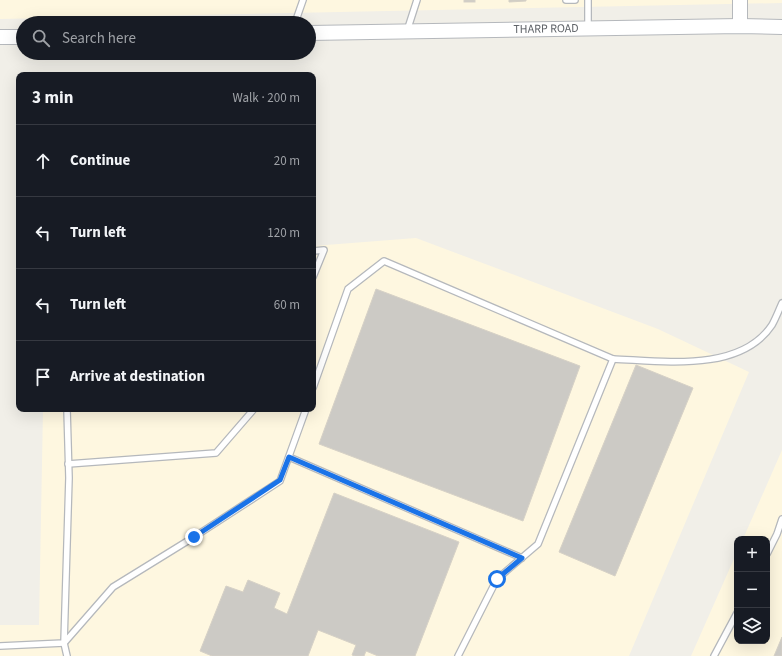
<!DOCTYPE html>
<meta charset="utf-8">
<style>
body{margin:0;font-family:"Source Sans 3",sans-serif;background:#242831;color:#f1f3f6}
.controls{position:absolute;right:12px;bottom:12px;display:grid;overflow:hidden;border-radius:8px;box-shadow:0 4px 16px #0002}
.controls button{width:36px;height:36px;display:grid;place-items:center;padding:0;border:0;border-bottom:1px solid #363941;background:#171b24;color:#f1f3f6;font:20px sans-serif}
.stop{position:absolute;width:12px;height:12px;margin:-9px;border:3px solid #1a73e8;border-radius:50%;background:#fff}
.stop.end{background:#1a73e8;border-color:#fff;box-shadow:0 1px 4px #0008}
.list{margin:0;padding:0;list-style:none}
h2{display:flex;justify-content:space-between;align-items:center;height:52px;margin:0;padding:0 16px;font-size:17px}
h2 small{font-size:13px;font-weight:400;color:#9ea1a6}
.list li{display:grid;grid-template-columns:26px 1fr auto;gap:12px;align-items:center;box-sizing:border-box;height:72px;padding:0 16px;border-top:1px solid #363941}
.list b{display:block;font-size:15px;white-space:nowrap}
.list em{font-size:13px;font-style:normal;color:#9ea1a6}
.icon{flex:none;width:22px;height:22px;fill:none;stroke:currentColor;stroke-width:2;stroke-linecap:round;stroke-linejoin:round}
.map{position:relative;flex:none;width:782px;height:656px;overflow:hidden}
.search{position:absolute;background:#171b24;box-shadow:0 4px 16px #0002;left:16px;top:16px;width:300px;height:44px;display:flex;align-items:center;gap:10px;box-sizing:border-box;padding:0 14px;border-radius:22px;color:#9ea1a6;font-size:15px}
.panel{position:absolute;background:#171b24;box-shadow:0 4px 16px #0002;left:16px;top:72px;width:300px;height:340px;border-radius:8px}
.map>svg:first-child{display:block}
.commercial{fill:#fef7e0}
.building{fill:#cccac5;stroke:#d6d1c6}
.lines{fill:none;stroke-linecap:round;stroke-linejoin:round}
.service-casing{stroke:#b5b8bc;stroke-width:8}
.tertiary-casing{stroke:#b5b8bc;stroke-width:16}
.service{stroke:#fff;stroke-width:5.5}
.tertiary{stroke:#fff;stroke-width:14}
.route{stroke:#1a73e8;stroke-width:5}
.labels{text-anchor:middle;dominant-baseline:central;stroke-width:3;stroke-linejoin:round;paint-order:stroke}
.street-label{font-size:12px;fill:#5f6368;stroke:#fff}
</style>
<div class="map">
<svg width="782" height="656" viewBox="0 0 782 656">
<rect width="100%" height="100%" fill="#f1efe8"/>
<g class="commercial">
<polygon points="0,0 782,0 782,3 0,19"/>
<polygon points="416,238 658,329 749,372 629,656 0,656 0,625 39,625 43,409 313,409 313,246"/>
<polygon points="782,450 782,656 691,656 737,552 737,641 767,641 767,539 743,539"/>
</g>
<g class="building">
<rect x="464" y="0" width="11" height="2"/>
<polygon points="509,0 526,0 526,1 509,2"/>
<polygon points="376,289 580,366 523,521 319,444"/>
<polygon points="636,365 693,388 615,576 559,552"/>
<polygon points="334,493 459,542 415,656 378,656 366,651 364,656 355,656 352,655 356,645 318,630 308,656 212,656 200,651 226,586 243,592 248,580 280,593 274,608 287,614"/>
<polygon points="782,637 782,656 774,656"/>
</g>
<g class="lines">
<g class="service-casing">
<g id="service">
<polyline points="566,0 575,0"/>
<polyline points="295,23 303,0"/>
<polyline points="588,28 588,0"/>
<polyline points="407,31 417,0"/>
<polyline points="313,251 324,250 313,277"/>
<path d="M613,359c49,2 127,14 159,-34 4,-7 7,-15 10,-22"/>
<polyline points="313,388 348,289 384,261 613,359 538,544 497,579 458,656"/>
<polyline points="289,457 522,558"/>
<polyline points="68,464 216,453 254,409"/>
<polyline points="767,554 777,534 782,519"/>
<polyline points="0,646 64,643 113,587 194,537 280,481 306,409"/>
<polyline points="67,656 64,643 69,478 67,409"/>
<polyline points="714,656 737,613"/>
</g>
</g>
<g class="tertiary-casing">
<g id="tertiary">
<polyline points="740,0 740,26"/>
<polyline points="309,33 740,26 782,27"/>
<polyline points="0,37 23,37"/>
</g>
</g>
<use href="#service" class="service"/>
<use href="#tertiary" class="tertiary"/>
</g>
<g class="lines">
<polyline class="route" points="194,537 280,480 289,457 522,558 497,579"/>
</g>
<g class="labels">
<g class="street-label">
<text transform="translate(546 29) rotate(-1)">THARP ROAD</text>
</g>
</g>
</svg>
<div class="controls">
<button>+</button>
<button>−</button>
<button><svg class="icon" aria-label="layers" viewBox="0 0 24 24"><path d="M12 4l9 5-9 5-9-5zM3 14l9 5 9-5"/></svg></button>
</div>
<div class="stop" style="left:497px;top:579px"></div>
<div class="stop end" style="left:194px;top:537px"></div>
<div class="search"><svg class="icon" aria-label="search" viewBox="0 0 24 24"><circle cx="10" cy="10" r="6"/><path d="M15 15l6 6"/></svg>Search here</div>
<section class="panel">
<h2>3 min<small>Walk · 200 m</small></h2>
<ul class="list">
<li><svg class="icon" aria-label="ahead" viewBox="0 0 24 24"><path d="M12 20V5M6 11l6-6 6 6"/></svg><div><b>Continue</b></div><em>20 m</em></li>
<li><svg class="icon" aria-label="left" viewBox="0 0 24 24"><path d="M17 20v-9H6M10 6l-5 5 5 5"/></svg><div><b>Turn left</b></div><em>120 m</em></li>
<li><svg class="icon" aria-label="left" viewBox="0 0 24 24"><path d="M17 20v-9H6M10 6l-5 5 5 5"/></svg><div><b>Turn left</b></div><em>60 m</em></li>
<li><svg class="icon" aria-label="arrive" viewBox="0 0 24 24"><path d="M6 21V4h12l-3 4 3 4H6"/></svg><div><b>Arrive at destination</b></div></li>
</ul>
</section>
</div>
